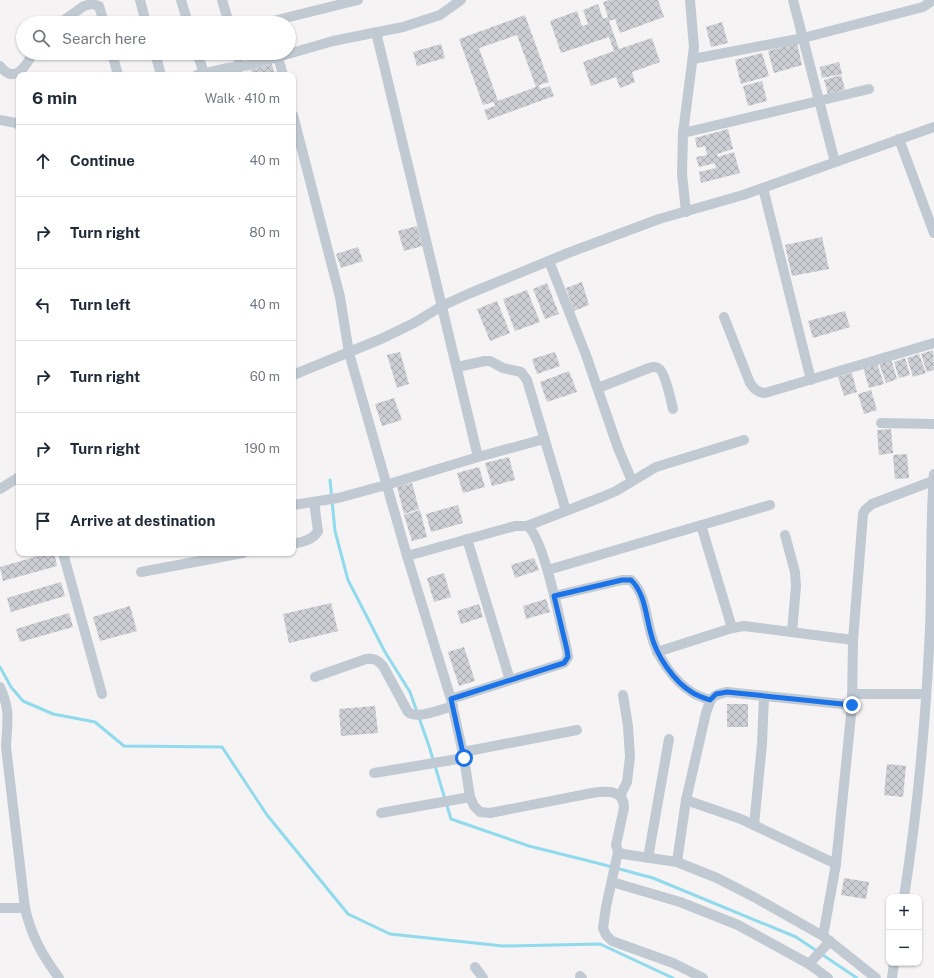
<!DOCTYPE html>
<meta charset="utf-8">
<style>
body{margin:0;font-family:"Public Sans",sans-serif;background:#f6f6f7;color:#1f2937}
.controls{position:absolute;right:12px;bottom:12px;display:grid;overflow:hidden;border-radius:8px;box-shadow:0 1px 3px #0004}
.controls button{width:36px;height:36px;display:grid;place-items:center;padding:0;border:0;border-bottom:1px solid #e0e1e3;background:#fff;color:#1f2937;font:20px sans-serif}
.stop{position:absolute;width:12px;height:12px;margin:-9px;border:3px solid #1a73e8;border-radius:50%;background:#fff}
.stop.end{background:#1a73e8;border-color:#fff;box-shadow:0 1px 4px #0008}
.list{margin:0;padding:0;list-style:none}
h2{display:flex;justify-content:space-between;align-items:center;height:52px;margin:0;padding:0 16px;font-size:17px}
h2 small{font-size:13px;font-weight:400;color:#747a83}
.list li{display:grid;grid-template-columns:26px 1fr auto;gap:12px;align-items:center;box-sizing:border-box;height:72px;padding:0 16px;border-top:1px solid #e0e1e3}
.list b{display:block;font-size:15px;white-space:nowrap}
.list em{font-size:13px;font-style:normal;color:#747a83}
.icon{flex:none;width:22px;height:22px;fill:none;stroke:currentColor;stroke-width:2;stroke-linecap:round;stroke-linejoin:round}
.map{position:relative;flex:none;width:934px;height:978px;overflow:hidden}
.search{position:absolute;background:#fff;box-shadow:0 1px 3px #0004;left:16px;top:16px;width:280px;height:44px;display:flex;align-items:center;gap:10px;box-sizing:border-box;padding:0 14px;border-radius:22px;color:#747a83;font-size:15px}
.panel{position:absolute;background:#fff;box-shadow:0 1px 3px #0004;left:16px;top:72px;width:280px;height:484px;border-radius:8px}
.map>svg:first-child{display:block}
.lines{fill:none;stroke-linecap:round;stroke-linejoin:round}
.stream{stroke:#90daee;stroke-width:3}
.building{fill:url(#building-cross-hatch);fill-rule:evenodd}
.minor{stroke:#c1cad2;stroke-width:10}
.route{stroke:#1a73e8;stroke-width:5}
</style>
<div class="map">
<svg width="934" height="978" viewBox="0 0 934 978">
<defs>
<pattern id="building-cross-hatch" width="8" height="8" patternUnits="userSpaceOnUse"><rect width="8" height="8" fill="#cdcfd5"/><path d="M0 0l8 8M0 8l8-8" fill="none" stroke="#a8abb0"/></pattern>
</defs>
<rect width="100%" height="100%" fill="#f5f3f3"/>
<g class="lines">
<g class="stream">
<polyline points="330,480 335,531 348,580 385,652 410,692 429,746 451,819 529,846 597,863 653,878 796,937 857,978"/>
<polyline points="0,667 11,687 23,701 53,714 95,722 124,746 222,747 267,815 348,914 390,934 503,946 600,944 673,978"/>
</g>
</g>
<g class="building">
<polygon points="610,0 658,0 664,17 620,33 615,19 609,21 619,49 652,38 660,62 632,72 635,82 620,88 616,77 591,86 583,62 614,51 609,37 561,53 550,21 577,11 582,26 588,24 583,10 598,4 603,19 608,17 603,2"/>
<path d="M525,15l24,67 -10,3 1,4 10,-3 4,10 -66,24 -4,-10 11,-4 -1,-4 -11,3 -24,-66zM517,35l19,52 -38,14 -19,-53z"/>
<polygon points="722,22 728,43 711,47 706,27"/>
<polygon points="797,43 802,65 774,73 768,51"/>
<polygon points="441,44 445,58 417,66 413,52"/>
<polygon points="762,53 769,76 741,84 735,60"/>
<polygon points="839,62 842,74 822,78 820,67"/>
<polygon points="272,64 275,75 252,75 251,70"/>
<polygon points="841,75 845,89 828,94 824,80"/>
<polygon points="762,81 767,101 748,106 743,86"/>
<polygon points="728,129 733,149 717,154 718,157 734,152 740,173 701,183 699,172 716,168 715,163 699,167 696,157 707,155 705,146 697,148 695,138"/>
<polygon points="417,226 422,246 404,251 398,231"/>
<polygon points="822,237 829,269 792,276 785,245"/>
<polygon points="358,247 363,261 341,268 336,254"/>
<polygon points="582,282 589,305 574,311 566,288"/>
<polygon points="547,283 559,314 545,319 533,289"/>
<polygon points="527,290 540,322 515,331 503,299"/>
<polygon points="497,301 510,333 490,341 477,309"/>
<polygon points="845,311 850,327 813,338 808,321"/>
<polygon points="933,350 934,370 927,372 921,354"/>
<polygon points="400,352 409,384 397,388 387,355"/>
<polygon points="555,352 560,366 537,374 532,359"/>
<polygon points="919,354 926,373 913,377 907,358"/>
<polygon points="905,358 910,375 899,378 894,362"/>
<polygon points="891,359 897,379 886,383 879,363"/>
<polygon points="877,363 884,384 869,388 863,367"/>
<polygon points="569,371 577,392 547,402 540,382"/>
<polygon points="852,373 857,392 844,396 838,377"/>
<polygon points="871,390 877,410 864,414 858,394"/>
<polygon points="394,398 402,420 382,426 375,404"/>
<polygon points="891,429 893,453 879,455 877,430"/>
<polygon points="907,454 909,478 895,479 893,455"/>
<polygon points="509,457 515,480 492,486 485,463"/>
<polygon points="479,467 485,487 463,493 457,473"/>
<polygon points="412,483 419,509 404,514 397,487"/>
<polygon points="458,505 463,523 431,532 426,514"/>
<polygon points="420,510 427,537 412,541 404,515"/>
<polygon points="49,553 54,553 57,566 3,581 0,567"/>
<polygon points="534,558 539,570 515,578 511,565"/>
<polygon points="444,573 451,597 434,602 427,578"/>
<polygon points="61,582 65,596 11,612 7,598"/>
<polygon points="546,599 550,612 526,619 523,606"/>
<polygon points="331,603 338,631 289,643 283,614"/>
<polygon points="479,604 483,617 461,624 457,611"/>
<polygon points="130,606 137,631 100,641 93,617"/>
<polygon points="69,613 73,627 20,642 16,629"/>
<polygon points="464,647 475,681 459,686 448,652"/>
<rect x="727" y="704" width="21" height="23"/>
<polygon points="375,706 378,733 341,736 339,709"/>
<polygon points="887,764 906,766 903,797 884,795"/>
<polygon points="844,878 869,882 866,899 841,895"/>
</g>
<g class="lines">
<g class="minor">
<polyline points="140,0 146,23"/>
<polyline points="181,0 188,23"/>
<polyline points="222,0 229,23"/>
<polyline points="793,0 835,162"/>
<polyline points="60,23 84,6 92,4 99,6 104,23"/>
<polyline points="265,23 358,0"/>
<polyline points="376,32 478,457"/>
<polyline points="112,53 118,75"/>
<polyline points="155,53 161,75"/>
<polyline points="197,53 204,73"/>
<polyline points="237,53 240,67"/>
<polyline points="278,57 283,75"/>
<polyline points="693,59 803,38 923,7 933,0"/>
<path d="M0,66c15,19 26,0 33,-13"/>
<polyline points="197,75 228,68 250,65 333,41 403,27 440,15 461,0"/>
<path d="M293,115l47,182 9,56 58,203 44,143 13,59 6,39 4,9 6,6 10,1 102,-20c14,-2 32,-4 32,15l-8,37 2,7 -12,55 -3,21 3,7 6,6 61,22 30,15"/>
<polyline points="0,120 16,123 19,125"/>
<polyline points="683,133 869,89"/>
<polyline points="899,139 934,233"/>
<polyline points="763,188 811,380"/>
<polyline points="686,212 682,174 683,133 694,47 690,0"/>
<polyline points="549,261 586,355 618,448 632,481"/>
<path d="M724,317l26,66c4,6 7,9 15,10l169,-50"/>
<polyline points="457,367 485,361 490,361 503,368 521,372 527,380 566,511"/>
<polyline points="293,375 381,339 414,323 442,306 468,294 568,253 659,219 743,195 934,127"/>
<path d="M598,388l51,-20c3,-1 6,-2 9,0 7,3 13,33 15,41"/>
<polyline points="881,423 934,424"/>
<polyline points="0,489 19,477"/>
<polyline points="293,505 338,498 386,485 478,457 544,439"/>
<polyline points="701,525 732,628"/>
<polyline points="527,526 602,497 616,491 656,467 744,440"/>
<polyline points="785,535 795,572 796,586 792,632"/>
<polyline points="467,539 510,680"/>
<path d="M293,544c9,-2 20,-4 25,-13l-4,-29"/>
<polyline points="63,553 102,694"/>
<path d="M407,556l108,-30h12c17,10 34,102 40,124l1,7 -4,6 -113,36"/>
<polyline points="548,570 770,505"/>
<polyline points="141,572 243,553"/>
<path d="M554,596l68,-16h9c14,13 15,36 20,54 5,21 23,48 42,59 5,3 11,5 17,7"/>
<polyline points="657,652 732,628 744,626 853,640"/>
<path d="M315,677l51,-18c8,-1 12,1 17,7l25,46c9,8 34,-3 45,-6"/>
<path d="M0,687c11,25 7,34 6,60l19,161c6,27 17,47 34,70"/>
<polyline points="852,694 926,694"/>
<polyline points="463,752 577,730"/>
<polyline points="374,773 464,758"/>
<polyline points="620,796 627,782 630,757 628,726 623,695"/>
<polyline points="686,800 741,819 836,864"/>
<polyline points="381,813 470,797"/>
<polyline points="754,825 762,744 764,696"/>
<polyline points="618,852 623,854 677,862 717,878 754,897 823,936 876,978"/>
<polyline points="648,858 669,739"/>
<path d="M677,862l9,-62 20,-87c5,-15 5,-18 21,-21l125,13"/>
<polyline points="612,882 680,902 738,925 809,964 828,978"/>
<path d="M904,897c14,-89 22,-179 26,-269 2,-51 0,-103 4,-154"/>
<polyline points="0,908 25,908"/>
<polyline points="823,936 836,864 852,705 853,640 863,514 865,510 872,504 933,481"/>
<polyline points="809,964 830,941"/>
<polyline points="475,967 483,978"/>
<polyline points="580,976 582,978"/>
<polyline points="892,978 894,963"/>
</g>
</g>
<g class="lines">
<path class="route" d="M464,758l-13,-59 113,-36 4,-6 -1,-7 -13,-54 68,-16h9c14,13 15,37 20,54 5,21 23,48 42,59 5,3 11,5 17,7l6,-6 11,-2 125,13"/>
</g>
</svg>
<div class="controls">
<button>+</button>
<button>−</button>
</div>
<div class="stop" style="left:464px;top:758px"></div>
<div class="stop end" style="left:852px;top:705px"></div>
<div class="search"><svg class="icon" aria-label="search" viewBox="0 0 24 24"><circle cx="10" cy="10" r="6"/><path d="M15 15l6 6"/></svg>Search here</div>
<section class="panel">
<h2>6 min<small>Walk · 410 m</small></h2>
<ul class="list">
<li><svg class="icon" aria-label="ahead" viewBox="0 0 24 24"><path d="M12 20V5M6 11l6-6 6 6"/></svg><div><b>Continue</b></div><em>40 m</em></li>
<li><svg class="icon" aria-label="right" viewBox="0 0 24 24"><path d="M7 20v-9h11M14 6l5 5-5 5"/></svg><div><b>Turn right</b></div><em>80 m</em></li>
<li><svg class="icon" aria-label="left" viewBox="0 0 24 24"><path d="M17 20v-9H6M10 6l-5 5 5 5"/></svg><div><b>Turn left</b></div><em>40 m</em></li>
<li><svg class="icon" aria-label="right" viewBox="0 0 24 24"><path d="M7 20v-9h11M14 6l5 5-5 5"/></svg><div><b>Turn right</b></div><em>60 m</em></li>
<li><svg class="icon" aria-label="right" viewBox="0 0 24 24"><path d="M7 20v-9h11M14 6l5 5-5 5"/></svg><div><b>Turn right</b></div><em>190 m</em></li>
<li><svg class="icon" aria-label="arrive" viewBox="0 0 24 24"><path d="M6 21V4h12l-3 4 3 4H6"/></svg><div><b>Arrive at destination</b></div></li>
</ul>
</section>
</div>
